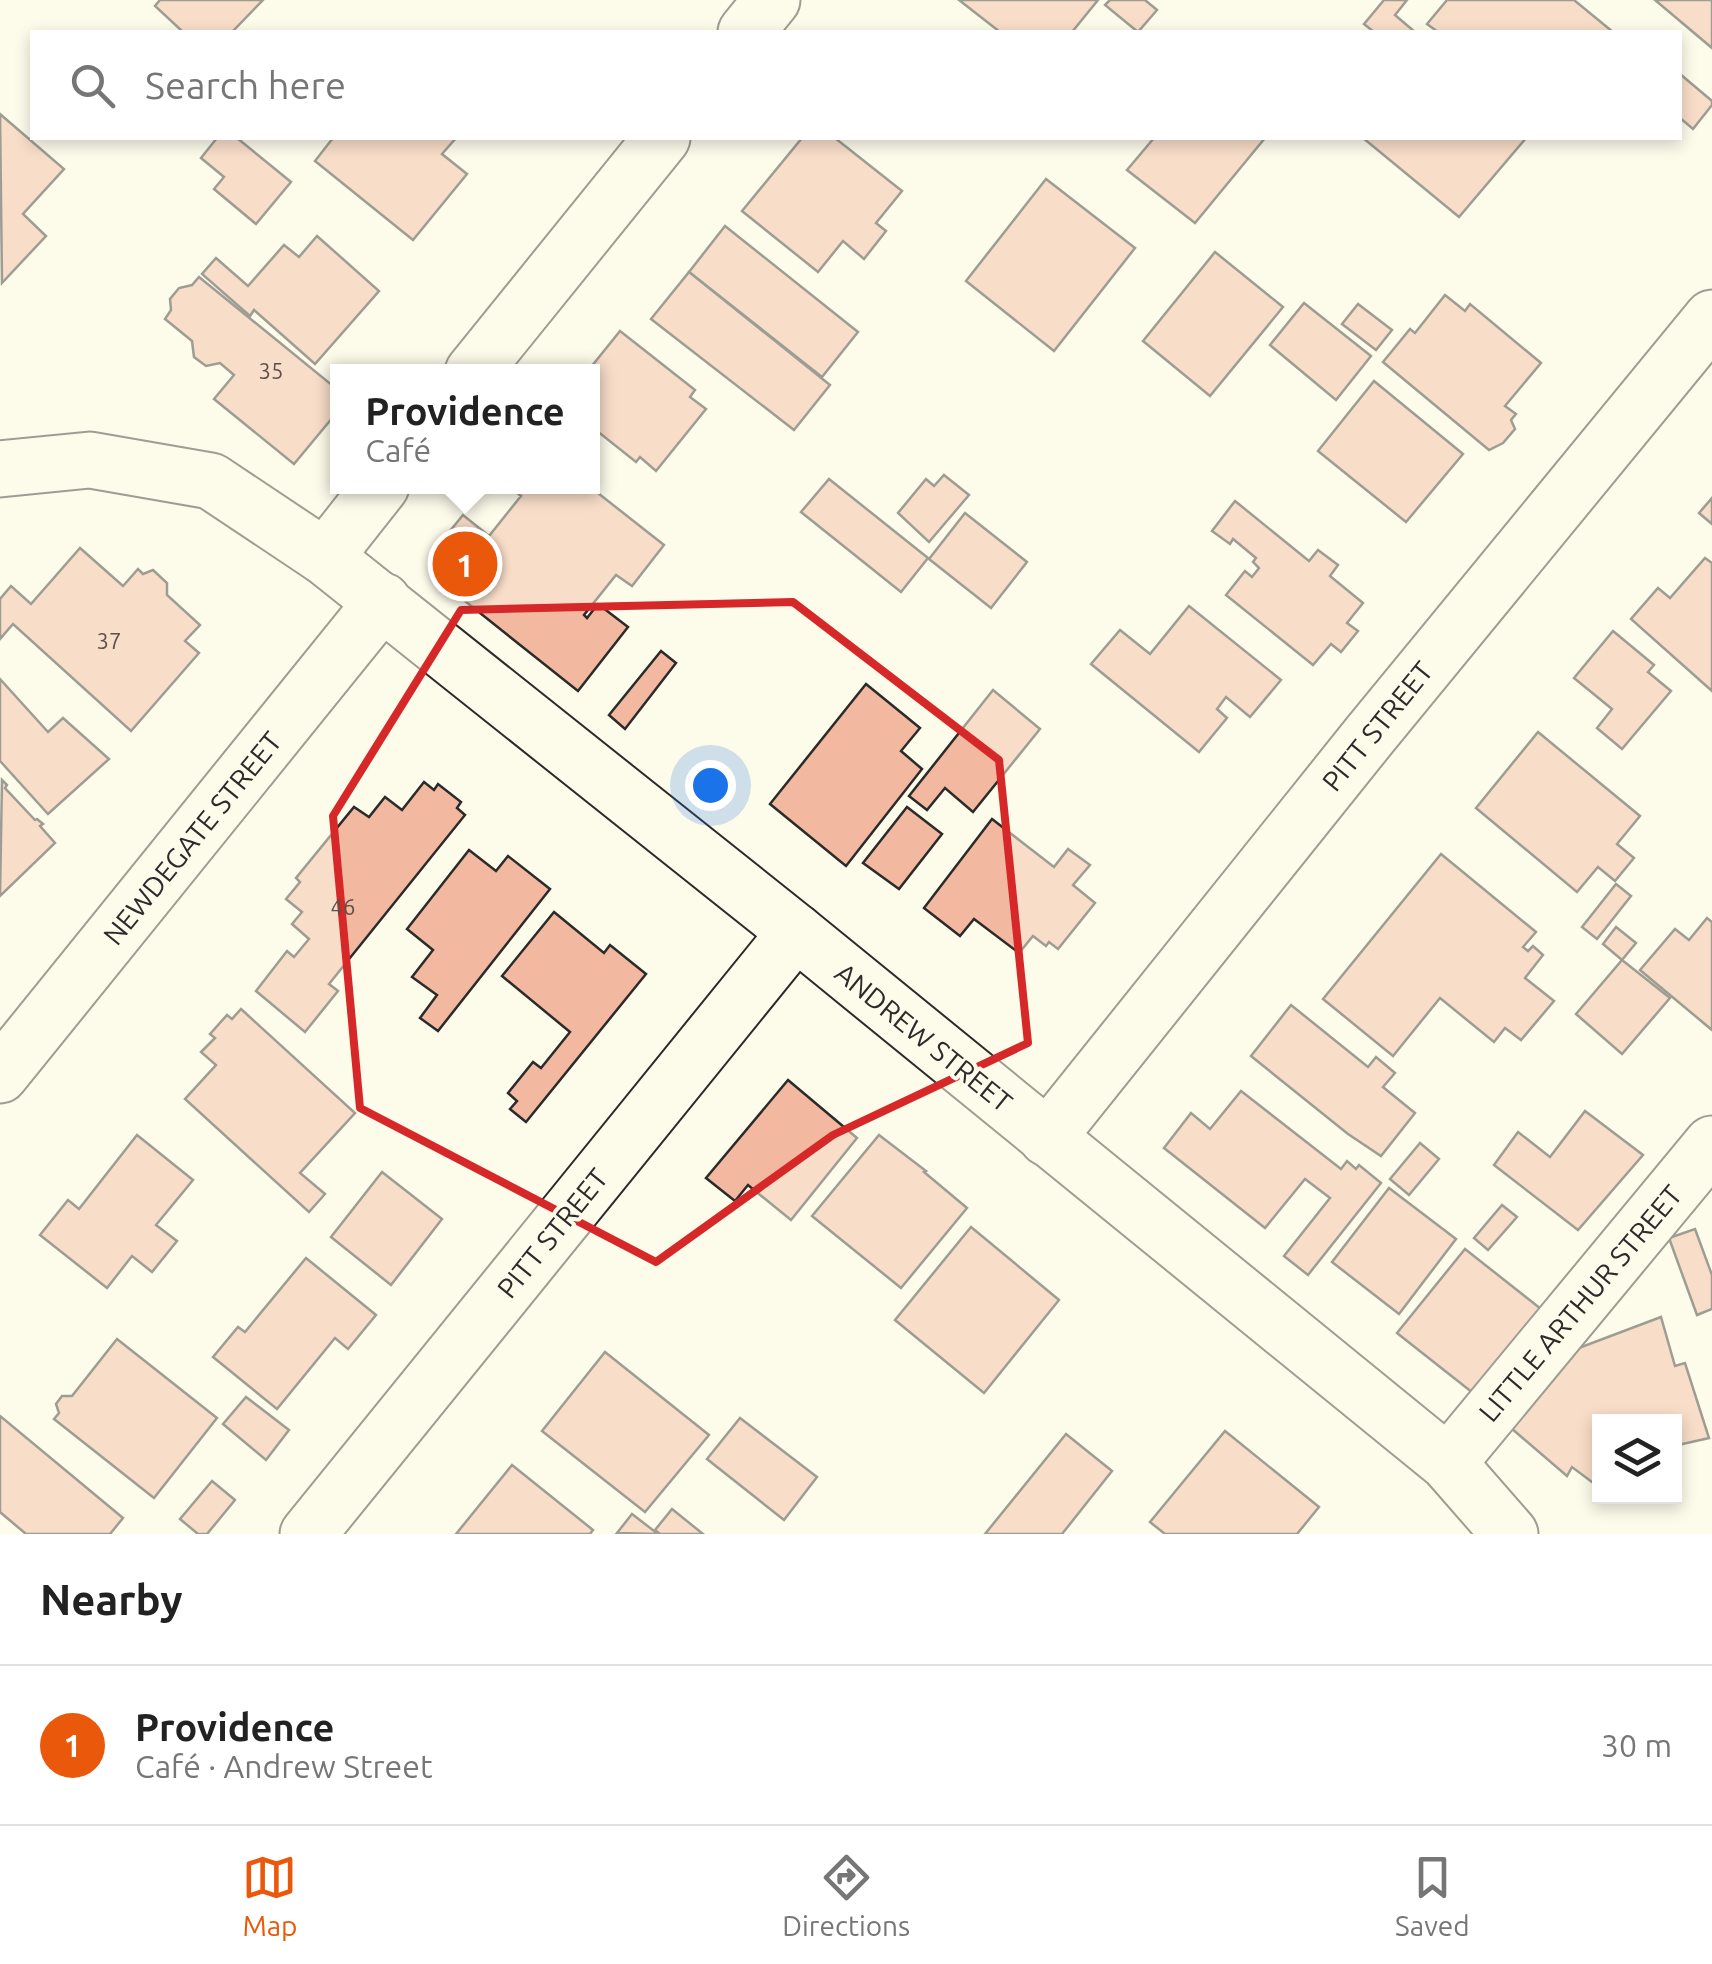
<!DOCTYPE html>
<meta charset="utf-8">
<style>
body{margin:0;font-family:Ubuntu,sans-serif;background:#f2f2f2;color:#222}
.controls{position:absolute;right:30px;bottom:30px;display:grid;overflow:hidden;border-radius:0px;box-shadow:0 5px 15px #0003}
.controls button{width:90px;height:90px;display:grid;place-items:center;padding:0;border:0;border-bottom:2px solid #e0e0e0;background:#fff;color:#222;font:50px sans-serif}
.you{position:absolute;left:710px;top:785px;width:35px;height:35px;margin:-25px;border:8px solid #fff;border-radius:50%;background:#1a73e8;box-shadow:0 0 0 15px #1a73e833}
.badge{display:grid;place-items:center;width:65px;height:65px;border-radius:50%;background:#ea580c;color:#fff;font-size:32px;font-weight:700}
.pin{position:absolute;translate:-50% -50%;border:5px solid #fff;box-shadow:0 2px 10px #0006}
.popup{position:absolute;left:330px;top:364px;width:270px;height:130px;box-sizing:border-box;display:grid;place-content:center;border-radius:0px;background:#fff;filter:drop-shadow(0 2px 8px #0005);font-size:32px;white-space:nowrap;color:#767676}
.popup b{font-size:38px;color:#222}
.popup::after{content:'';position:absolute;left:50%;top:100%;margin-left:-20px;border:20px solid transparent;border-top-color:#fff}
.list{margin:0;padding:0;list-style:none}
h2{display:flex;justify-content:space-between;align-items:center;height:130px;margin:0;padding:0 40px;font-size:42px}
h2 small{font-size:32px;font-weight:400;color:#767676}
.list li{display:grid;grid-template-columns:65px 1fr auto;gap:30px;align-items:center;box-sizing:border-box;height:160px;padding:0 40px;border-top:2px solid #e0e0e0}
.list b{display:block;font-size:38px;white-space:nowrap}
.list p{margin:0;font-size:32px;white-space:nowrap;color:#767676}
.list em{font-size:32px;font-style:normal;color:#767676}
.icon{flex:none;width:55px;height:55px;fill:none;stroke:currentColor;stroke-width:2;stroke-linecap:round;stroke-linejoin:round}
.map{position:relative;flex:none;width:1712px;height:1534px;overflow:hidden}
.search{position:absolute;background:#fff;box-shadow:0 5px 15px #0003;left:30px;right:30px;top:30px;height:110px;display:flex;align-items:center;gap:25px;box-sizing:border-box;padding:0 35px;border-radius:0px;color:#767676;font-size:38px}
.sheet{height:290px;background:#fff}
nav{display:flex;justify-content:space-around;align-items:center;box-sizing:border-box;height:140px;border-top:2px solid #e0e0e0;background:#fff;font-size:28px;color:#767676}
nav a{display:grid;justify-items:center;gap:5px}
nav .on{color:#ea580c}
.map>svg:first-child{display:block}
.building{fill:#f2b8a0;stroke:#2b2b2b;stroke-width:2.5}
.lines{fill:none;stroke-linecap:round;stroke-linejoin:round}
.street-casing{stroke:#2b2b2b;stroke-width:59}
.street{stroke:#fdfbea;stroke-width:55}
.marked{fill:none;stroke:#d62828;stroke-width:8;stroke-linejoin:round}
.labels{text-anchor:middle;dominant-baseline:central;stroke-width:8;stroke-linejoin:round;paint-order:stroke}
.number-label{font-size:22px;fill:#5d4e48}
.street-label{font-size:28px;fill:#2b2b2b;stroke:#fdfbea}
</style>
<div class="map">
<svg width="1712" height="1534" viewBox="0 0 1712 1534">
<rect width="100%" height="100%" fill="#fdfbea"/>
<g class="building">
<polygon points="160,0 263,0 232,32 183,32 155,6"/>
<polygon points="959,0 1098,0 1072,32 1000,32"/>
<polygon points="1110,0 1145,0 1157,10 1138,32 1105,5"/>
<polygon points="1384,0 1407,0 1395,15 1415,32 1374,32 1364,24"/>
<polygon points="1447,0 1574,0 1613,32 1438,32 1427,24"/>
<polygon points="1655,0 1712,0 1712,48"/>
<polygon points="1680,74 1712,101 1712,105 1693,129 1680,118"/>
<polygon points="0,114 64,169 23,214 46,236 2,283"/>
<polygon points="217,138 237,138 291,182 256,224 214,189 224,177 201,158"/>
<polygon points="333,138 456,138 442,154 467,174 413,240 315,161"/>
<polygon points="802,138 835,138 902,191 876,223 886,231 864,259 843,241 818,272 742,211"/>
<polygon points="1154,138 1265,138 1195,223 1127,170"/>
<polygon points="1363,138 1526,138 1459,217"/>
<polygon points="1046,179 1135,248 1054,351 966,281"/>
<polygon points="725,226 858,332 822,377 689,272"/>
<polygon points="317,236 379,291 315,364 254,310 250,316 202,274 216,258 248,286 284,245 299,257"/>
<polygon points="1215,252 1283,307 1210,396 1143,341"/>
<polygon points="689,272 830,385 794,430 651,319"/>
<polygon points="199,277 338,390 338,411 294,464 214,399 234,375 220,363 206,366 194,357 192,341 165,319 171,310 170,299 179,288 192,285"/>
<polygon points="1445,295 1465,311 1470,304 1541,363 1505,406 1516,414 1511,420 1515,429 1503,443 1489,450 1383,362 1410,329 1415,333"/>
<polygon points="1304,303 1371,356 1336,400 1270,345"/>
<polygon points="1358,304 1392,330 1376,350 1342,324"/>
<polygon points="620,331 695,390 690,397 706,409 656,471 640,457 636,462 592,427 592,372 587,372"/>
<polygon points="1374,381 1463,454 1406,522 1318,451"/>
<polygon points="944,475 969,495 929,542 898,513 926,479 934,486"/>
<polygon points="829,479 928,558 901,592 801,512"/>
<polygon points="509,486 589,486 664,545 632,586 616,575 584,615 587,618 598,604 628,627 578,691 431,574 432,553 463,515 489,536 521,496"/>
<polygon points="1712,498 1712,524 1699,513"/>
<polygon points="1235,501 1309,561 1318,550 1338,565 1330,576 1363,603 1347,623 1358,631 1341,652 1331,644 1313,665 1226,595 1245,571 1252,577 1259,568 1253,562 1256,558 1233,539 1230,544 1212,531"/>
<polygon points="965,513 1027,562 991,608 929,559"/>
<polygon points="80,548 123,586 138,569 143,574 153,570 167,583 167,595 200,625 185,641 199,653 131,731 13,624 0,639 0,599 11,586 31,604"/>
<polygon points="1705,558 1712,563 1712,691 1631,619 1658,588 1670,598"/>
<polygon points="1189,606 1281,680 1250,717 1226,697 1217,709 1227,718 1199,752 1091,664 1120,630 1150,654"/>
<polygon points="1613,631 1654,665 1648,672 1671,691 1622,749 1597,728 1612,709 1574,678"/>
<polygon points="661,651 676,663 625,729 609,715"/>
<polygon points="0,679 48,732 63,718 109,759 48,814 0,761"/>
<polygon points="866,684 920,728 901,751 922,769 846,866 770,804"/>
<polygon points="993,690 1040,729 973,812 945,788 927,810 909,796"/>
<polygon points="1538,732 1640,816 1617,844 1634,858 1615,881 1598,867 1577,892 1476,808"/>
<polygon points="2,780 7,785 5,788 35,820 37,819 43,824 40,826 55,843 0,896"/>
<polygon points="424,782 434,790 438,784 461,802 457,808 465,815 329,984 338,991 305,1032 256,991 287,951 294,957 309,939 292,924 302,912 286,899 300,882 296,878 354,807 369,817 385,797 402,810"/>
<polygon points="907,807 942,834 899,889 863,863"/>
<polygon points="992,819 1054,867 1068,849 1090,865 1073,885 1095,903 1058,949 1049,942 1046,946 1033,936 1019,953 974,919 960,936 924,908"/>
<polygon points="469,850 496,871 508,856 550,889 438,1031 420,1018 437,995 412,977 433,950 407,929"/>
<polygon points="1441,854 1536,932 1523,947 1528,951 1533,946 1543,955 1525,978 1554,1001 1521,1040 1505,1028 1494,1042 1440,998 1393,1056 1323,999"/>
<polygon points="1616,884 1631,896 1597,939 1582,927"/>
<polygon points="554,912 604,953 610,945 646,974 526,1122 510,1109 517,1101 508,1093 533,1062 541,1068 570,1032 502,976"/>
<polygon points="1707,918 1712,922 1712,1030 1640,970 1675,929 1689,940"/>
<polygon points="1616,927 1636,943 1622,960 1603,944"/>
<polygon points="1622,960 1670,998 1622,1054 1576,1014"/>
<polygon points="1291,1005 1368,1067 1376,1057 1395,1073 1383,1087 1415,1113 1381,1156 1348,1134 1251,1056"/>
<polygon points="241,1009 355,1113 300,1173 325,1194 309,1212 185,1099 216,1065 201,1052 215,1038 210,1034 227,1015 232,1019"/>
<polygon points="788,1080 857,1138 791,1220 748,1185 735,1201 706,1178"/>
<polygon points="1241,1091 1341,1169 1347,1161 1356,1169 1359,1165 1381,1183 1308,1275 1284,1256 1330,1198 1305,1179 1265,1228 1164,1148 1191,1113 1210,1129"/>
<polygon points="1585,1111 1643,1155 1578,1230 1494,1165 1518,1132 1550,1157"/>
<polygon points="137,1135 193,1180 156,1225 177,1241 152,1272 132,1256 107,1288 40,1235 68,1200 79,1209"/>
<polygon points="879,1135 926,1171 924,1172 967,1208 901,1288 812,1216"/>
<polygon points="1420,1143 1439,1159 1409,1195 1390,1179"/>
<polygon points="382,1172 442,1219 391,1285 331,1237"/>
<polygon points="1389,1188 1456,1239 1399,1314 1332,1262"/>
<polygon points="1502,1205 1517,1217 1488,1250 1474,1238"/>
<polygon points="971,1227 1059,1300 984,1393 895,1320"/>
<polygon points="1695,1229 1712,1275 1712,1309 1697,1315 1669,1238"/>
<polygon points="1465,1249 1541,1309 1473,1393 1397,1333"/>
<polygon points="306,1258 376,1315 348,1349 335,1338 277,1409 213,1357 238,1327 245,1332"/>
<polygon points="1661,1317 1675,1366 1685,1363 1709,1438 1674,1446 1674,1422 1600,1422 1600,1488 1572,1467 1567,1476 1511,1428 1576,1349"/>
<polygon points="117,1339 217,1418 154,1498 54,1419 59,1413 56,1404 62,1396 72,1396"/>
<polygon points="605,1352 709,1435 645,1512 542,1431"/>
<polygon points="246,1397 289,1430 266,1460 223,1424"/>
<polygon points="0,1416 123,1518 110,1534 26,1534 0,1512"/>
<polygon points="740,1418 817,1477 784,1520 707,1459"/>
<polygon points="1225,1431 1319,1507 1297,1534 1165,1534 1150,1522"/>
<polygon points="1066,1434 1112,1471 1062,1534 985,1534"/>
<polygon points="512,1465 593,1530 590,1534 456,1534"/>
<polygon points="212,1481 235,1500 207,1534 198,1534 180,1519"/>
<polygon points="672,1509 703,1534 660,1534 655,1530"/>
<polygon points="632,1514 658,1534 617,1533"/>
</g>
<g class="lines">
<g class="street-casing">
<g id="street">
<polyline points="746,32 772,0"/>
<polyline points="473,372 662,138"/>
<polyline points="0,469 90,460 211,481 325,557 796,932 1448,1463 1510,1534"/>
<polyline points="325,557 381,486"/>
<polyline points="0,1075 383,601"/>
<polyline points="1047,1138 1369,736 1712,318"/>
<polyline points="1448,1463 1712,1144"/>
<polyline points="308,1534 796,932"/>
</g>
</g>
<use href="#street" class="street"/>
</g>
<path d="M0 0H1712V1534H0ZM793,602l206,158 29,283 -195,92 -177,127 -296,-154 -27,-292 128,-206z" fill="#fdfbea" fill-opacity=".55" fill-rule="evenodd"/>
<path class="marked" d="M793,602l206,158 29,283 -195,92 -177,127 -296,-154 -27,-292 128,-206z"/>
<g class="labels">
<g class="number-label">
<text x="271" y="370">35</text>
<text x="109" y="640">37</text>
<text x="343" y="906">46</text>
</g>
<g class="street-label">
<text transform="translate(1377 726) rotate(-51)">PITT STREET</text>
<text transform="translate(192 838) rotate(-51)">NEWDEGATE STREET</text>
<text transform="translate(924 1037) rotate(39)">ANDREW STREET</text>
<text transform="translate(552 1233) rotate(-51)">PITT STREET</text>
<text transform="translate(1580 1303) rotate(-50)">LITTLE ARTHUR STREET</text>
</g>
</g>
</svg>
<div class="controls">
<button><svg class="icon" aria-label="layers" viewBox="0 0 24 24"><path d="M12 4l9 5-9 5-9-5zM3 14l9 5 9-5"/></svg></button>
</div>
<div class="you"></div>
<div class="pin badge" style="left:465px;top:564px">1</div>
<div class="popup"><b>Providence</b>Café</div>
<div class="search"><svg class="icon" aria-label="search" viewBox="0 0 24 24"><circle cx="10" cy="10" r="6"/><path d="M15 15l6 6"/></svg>Search here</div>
</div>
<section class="sheet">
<h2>Nearby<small></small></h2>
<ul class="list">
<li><span class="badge">1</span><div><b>Providence</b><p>Café · Andrew Street</p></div><em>30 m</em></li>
</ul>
</section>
<nav>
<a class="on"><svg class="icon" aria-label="map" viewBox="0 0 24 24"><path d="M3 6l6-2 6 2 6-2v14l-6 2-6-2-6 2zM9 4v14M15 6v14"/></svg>Map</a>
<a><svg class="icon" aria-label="directions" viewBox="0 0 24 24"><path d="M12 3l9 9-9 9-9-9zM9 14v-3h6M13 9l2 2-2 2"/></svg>Directions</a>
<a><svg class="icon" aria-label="saved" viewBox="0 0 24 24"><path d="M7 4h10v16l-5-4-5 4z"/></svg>Saved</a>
</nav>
